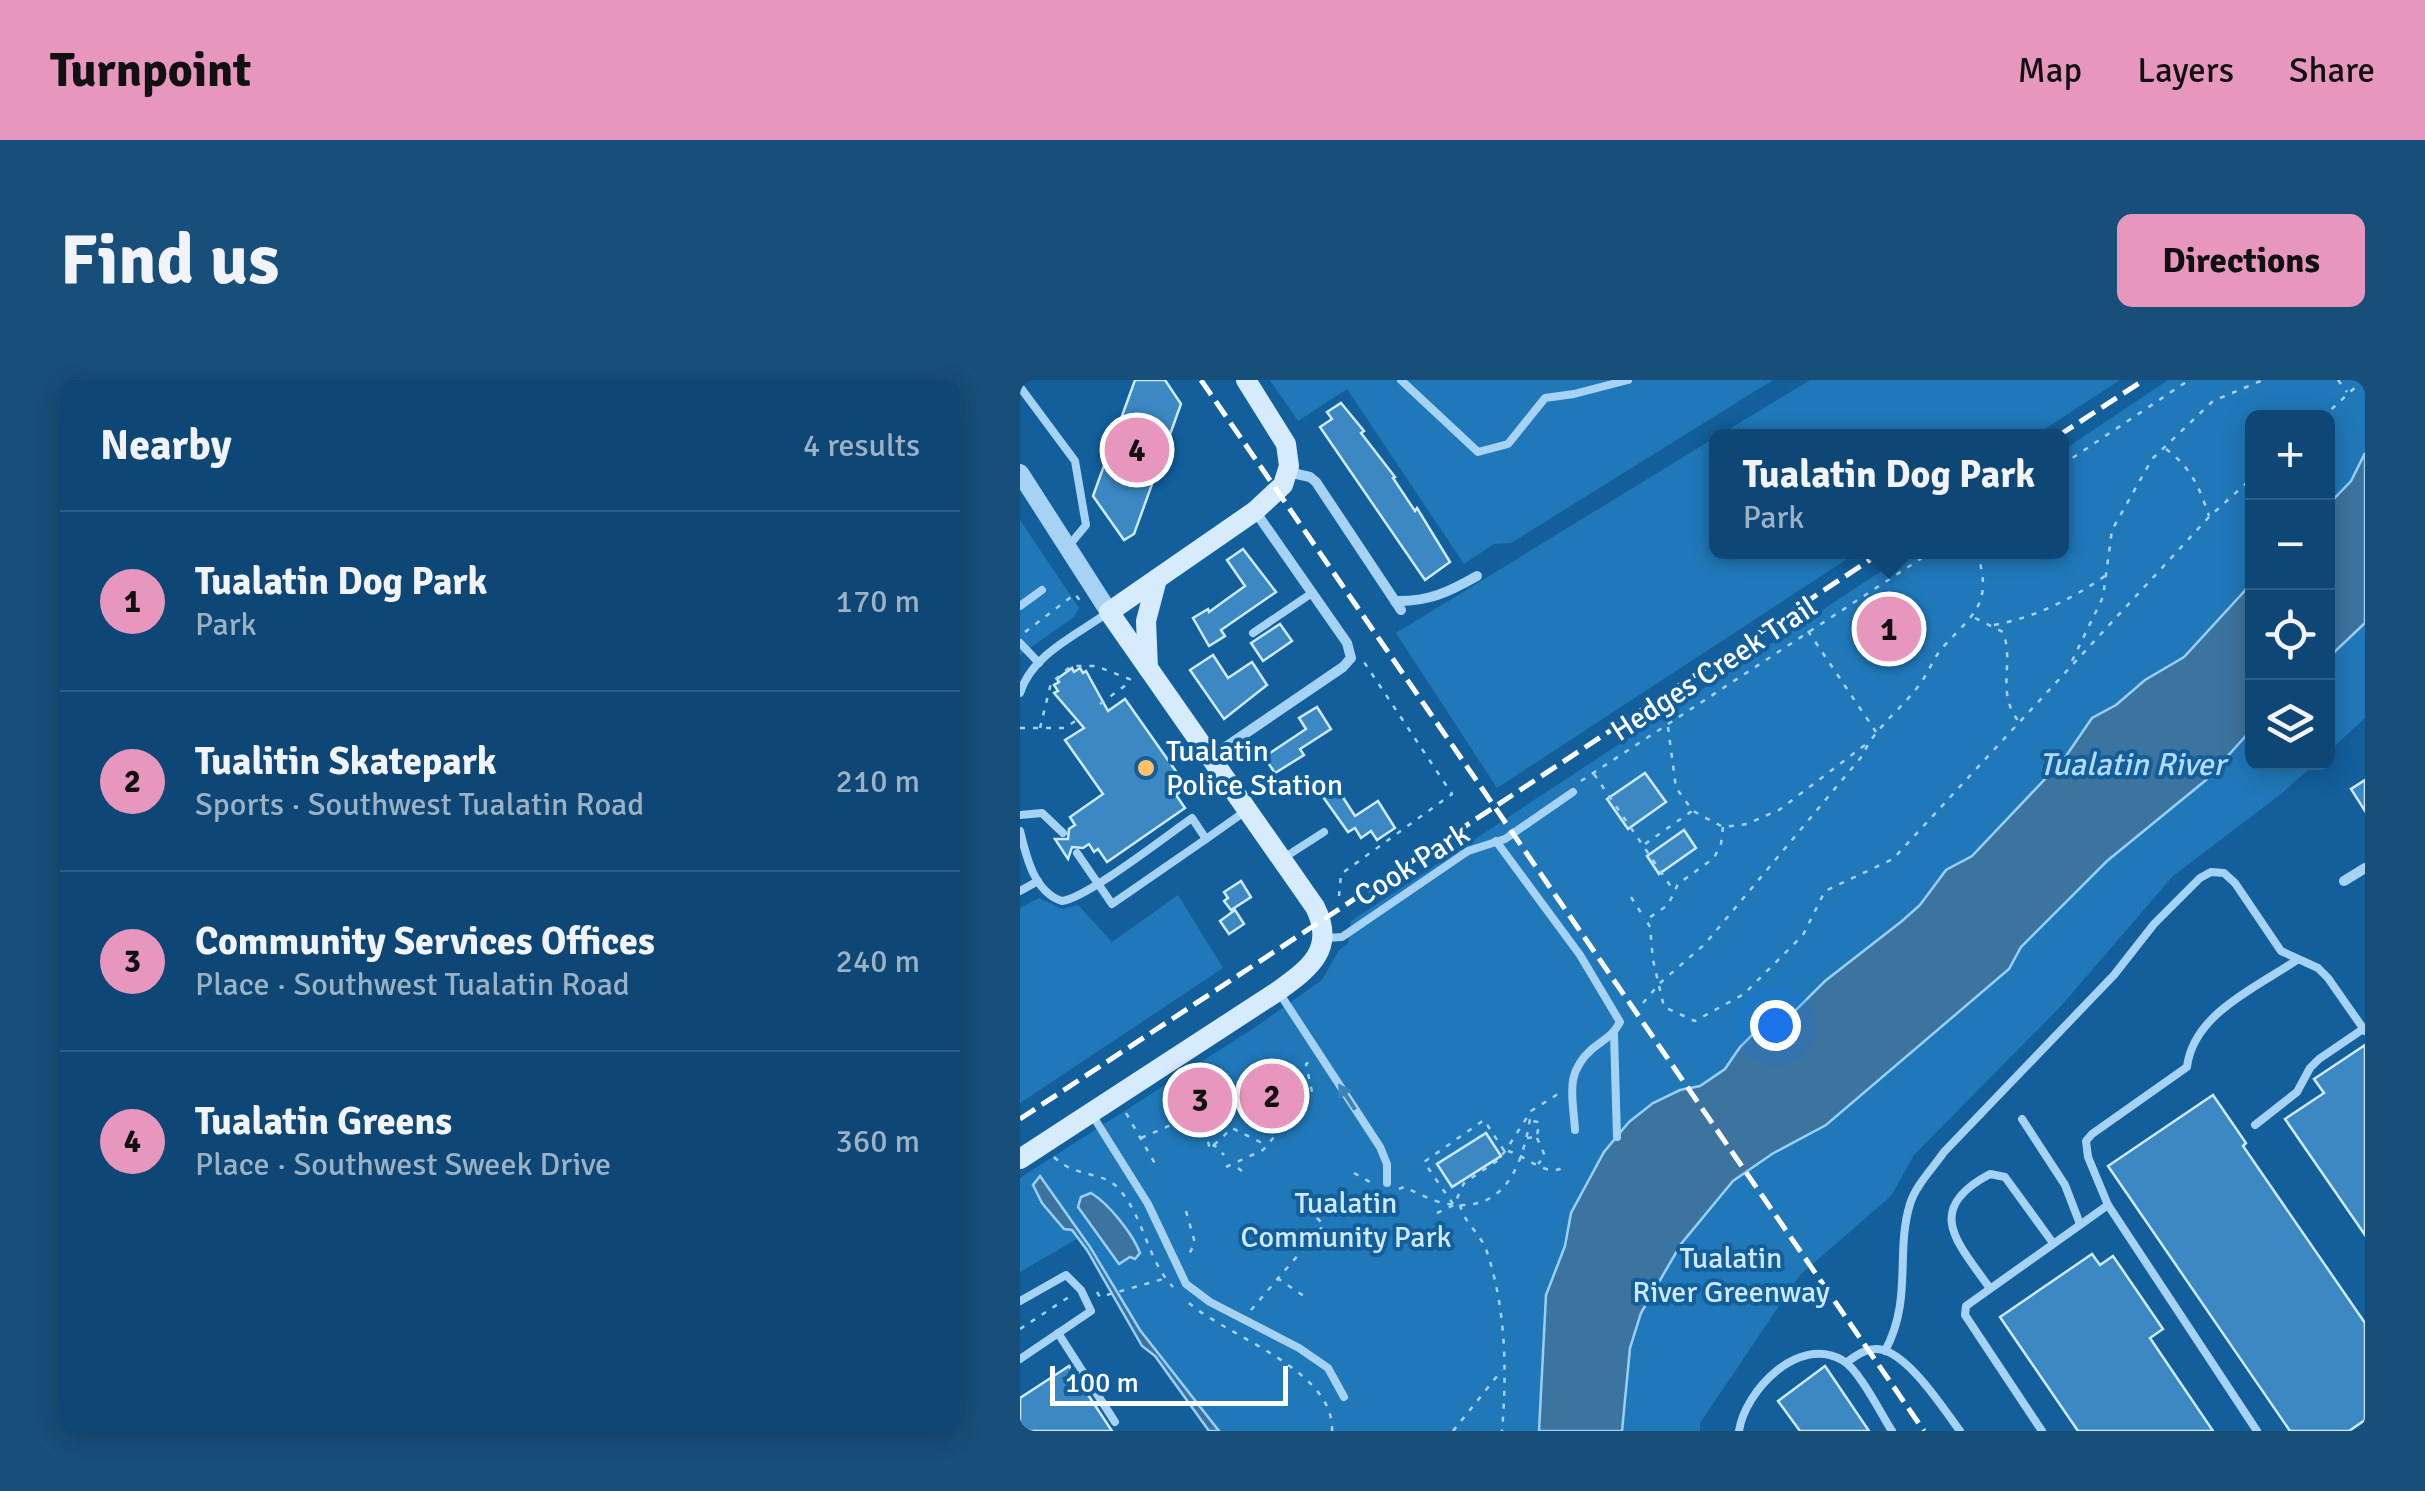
<!DOCTYPE html>
<meta charset="utf-8">
<style>
body{margin:0;font-family:Signika,sans-serif;background:#174e7a;color:#f1f3f6}
.controls{position:absolute;right:30px;top:30px;display:grid;overflow:hidden;border-radius:15px;box-shadow:0 5px 25px #0003}
.controls button{width:90px;height:90px;display:grid;place-items:center;padding:0;border:0;border-bottom:2px solid #2e5f87;background:#0e4775;color:#f1f3f6;font:50px sans-serif}
.scale{position:absolute;left:30px;bottom:25px;width:238px;box-sizing:border-box;padding-left:10px;border:5px solid #fff;border-top:0;font-size:28px;line-height:35px;white-space:nowrap;color:#fff;-webkit-text-stroke:8px #125f9c;paint-order:stroke}
.you{position:absolute;left:755px;top:645px;width:35px;height:35px;margin:-25px;border:8px solid #fff;border-radius:50%;background:#1a73e8;box-shadow:0 0 0 15px #1a73e833}
.badge{display:grid;place-items:center;width:65px;height:65px;border-radius:50%;background:#e797bd;color:#111;font-size:32px;font-weight:700}
.pin{position:absolute;translate:-50% -50%;border:5px solid #fff;box-shadow:0 2px 10px #0006}
.popup{position:absolute;left:689px;top:49px;width:360px;height:130px;box-sizing:border-box;display:grid;place-content:center;border-radius:15px;background:#0e4775;filter:drop-shadow(0 2px 8px #0005);font-size:32px;white-space:nowrap;color:#9bb2c5}
.popup b{font-size:38px;color:#f1f3f6}
.popup::after{content:'';position:absolute;left:50%;top:100%;margin-left:-20px;border:20px solid transparent;border-top-color:#0e4775}
.list{margin:0;padding:0;list-style:none}
h2{display:flex;justify-content:space-between;align-items:center;height:130px;margin:0;padding:0 40px;font-size:42px}
h2 small{font-size:32px;font-weight:400;color:#9bb2c5}
.list li{display:grid;grid-template-columns:65px 1fr auto;gap:30px;align-items:center;box-sizing:border-box;height:180px;padding:0 40px;border-top:2px solid #2e5f87}
.list b{display:block;font-size:38px;white-space:nowrap}
.list p{margin:0;font-size:32px;white-space:nowrap;color:#9bb2c5}
.list em{font-size:32px;font-style:normal;color:#9bb2c5}
.icon{flex:none;width:55px;height:55px;fill:none;stroke:currentColor;stroke-width:2;stroke-linecap:round;stroke-linejoin:round}
.map{position:relative;flex:none;width:1345px;height:1051px;overflow:hidden;border-radius:15px}
header{display:flex;align-items:center;gap:60px;box-sizing:border-box;height:140px;padding:0 50px;background:#e797bd;color:#111}
header strong{font-size:48px}
nav{display:flex;gap:55px;margin-inline-start:auto;font-size:35px}
.intro{display:flex;align-items:center;justify-content:space-between;box-sizing:border-box;height:240px;padding:0 60px}
h1{margin:0;font-size:70px}
.button{padding:25px 45px;border-radius:15px;background:#e797bd;color:#111;font-size:35px;font-weight:700}
main{display:flex;gap:60px;padding:0 60px}
aside{flex:1;background:#0e4775;border-radius:15px;box-shadow:0 5px 25px #0003}
.map>svg:first-child{display:block}
.green{fill:#2078b9}
.water{fill:#3d749f;stroke:#98d0f7;stroke-width:2.5}
.building{fill:#3b88c3;stroke:#cfeafe;stroke-width:2.5}
.lines{fill:none;stroke-linecap:round;stroke-linejoin:round}
.path{stroke:#a6d3f4;stroke-width:2.5;stroke-dasharray:5 8;stroke-linecap:butt}
.service{stroke:#a6d3f4;stroke-width:8}
.minor{stroke:#a6d3f4;stroke-width:10}
.tertiary{stroke:#a6d3f4;stroke-width:18}
.secondary{stroke:#d6ecfd;stroke-width:20}
.rail{stroke:#fff;stroke-width:5;stroke-dasharray:18 8;stroke-linecap:butt}
.oneway{fill:#3e82b6}
.poi-dot{fill:#ffc269;stroke:#125f9c;stroke-width:4}
.labels{text-anchor:middle;dominant-baseline:central;stroke-width:8;stroke-linejoin:round;paint-order:stroke}
.street-label{font-size:30px;fill:#fff;stroke:#125f9c}
.poi-label{font-size:30px;fill:#fff;stroke:#125f9c;text-anchor:start}
.park-label{font-size:30px;fill:#cfeafe;stroke:#125f9c}
.water-label{font-size:32px;font-style:italic;fill:#b3dcfb;stroke:#125f9c}
</style>
<header>
<strong>Turnpoint</strong>
<nav><a>Map</a><a>Layers</a><a>Share</a></nav>
</header>
<div class="intro"><h1>Find us</h1><a class="button">Directions</a></div>
<main>
<aside>
<h2>Nearby<small>4 results</small></h2>
<ul class="list">
<li><span class="badge">1</span><div><b>Tualatin Dog Park</b><p>Park</p></div><em>170 m</em></li>
<li><span class="badge">2</span><div><b>Tualitin Skatepark</b><p>Sports · Southwest Tualatin Road</p></div><em>210 m</em></li>
<li><span class="badge">3</span><div><b>Community Services Offices</b><p>Place · Southwest Tualatin Road</p></div><em>240 m</em></li>
<li><span class="badge">4</span><div><b>Tualatin Greens</b><p>Place · Southwest Sweek Drive</p></div><em>360 m</em></li>
</ul>
</aside>
<div class="map">
<svg width="1345" height="1051" viewBox="0 0 1345 1051">
<rect width="100%" height="100%" fill="#125f9c"/>
<g class="green">
<polygon points="250,0 753,0 491,163 474,164 444,184 327,9 278,41"/>
<polygon points="790,0 1100,0 1014,56 698,56"/>
<path d="M1148,0h197v73c-8,22 -21,35 -37,52v-87h-76v165l-68,74 -39,23 -29,25 -25,13 -27,41 -92,97 -26,14 -26,35 -18,16 -77,60 -29,29 -22,7 -34,30 -15,22 -25,17 -21,4 -50,32 -25,30 -33,61 -6,33 -19,49 -8,136h-324l-137,-192 -57,33v-94l234,-150 68,-48 17,-30 9,-7 3,-22 559,-369h152v-101z"/>
<polygon points="696,57 696,172 838,172 477,408 376,253"/>
<polygon points="0,140 59,228 54,237 0,275"/>
<polygon points="1345,243 1345,338 1308,372 1308,278"/>
<polygon points="1232,349 1232,382 1296,383 1261,414 1153,496 1041,626 894,775 871,816 780,895 680,1043 680,1051 602,1051 610,968 621,933 661,864 713,801 752,774 806,745 989,589 1001,567 1087,481 1186,400"/>
<polygon points="158,515 203,588 0,723 0,528 19,518 42,529 58,525 92,562"/>
</g>
<g class="water">
<polygon points="1345,73 1345,243 1308,278 1308,125 1331,101"/>
<polygon points="1232,203 1232,349 1186,400 1087,481 1001,567 989,589 806,745 752,774 713,801 661,864 621,933 610,968 602,1051 519,1051 526,915 545,866 551,833 584,772 609,742 633,723 660,710 680,706 705,689 720,667 738,649 754,637 776,630 805,601 882,541 900,525 926,490 952,476 1044,379 1072,338 1096,325 1125,300 1164,277"/>
<polygon points="20,796 70,867 120,950 199,1051 189,1051 135,976 122,966 67,870 52,850 44,849 22,823 13,805"/>
<path d="M71,813c17,10 42,41 49,60l-5,6 -5,-2 -11,7 -41,-57 3,-10z"/>
</g>
<g class="building">
<polygon points="115,0 145,0 161,24 114,154 104,160 73,116"/>
<polygon points="321,23 344,51 341,53 375,97 373,98 395,131 397,128 430,182 405,200 300,47 312,39 307,32"/>
<polygon points="223,169 256,212 201,250 205,256 189,266 173,238 188,229 189,232 225,206 207,180"/>
<polygon points="260,244 272,261 243,281 231,263"/>
<polygon points="193,275 208,298 232,282 247,305 204,339 170,290"/>
<polygon points="52,288 54,292 60,288 63,293 66,291 88,331 105,319 167,407 156,415 165,428 87,482 78,469 74,472 69,464 63,468 52,467 48,479 35,459 48,459 49,449 55,445 50,437 83,414 45,360 64,348 34,313 38,311 34,305 39,302 37,299"/>
<polygon points="297,327 311,349 280,369 284,375 255,393 244,377 286,349 279,338"/>
<polygon points="625,393 646,422 608,449 587,419"/>
<polygon points="1345,400 1345,431 1331,409"/>
<polygon points="315,405 335,436 358,421 375,448 357,460 351,451 341,458 335,448 328,452 301,414"/>
<polygon points="664,450 676,468 639,494 627,476"/>
<polygon points="221,501 231,517 211,530 204,521 208,518 204,512"/>
<polygon points="215,530 224,544 209,554 200,541"/>
<polygon points="1345,665 1345,855 1265,739 1304,713 1294,699"/>
<polygon points="177,702 189,720 161,739 149,721"/>
<polygon points="200,703 210,718 197,728 186,712"/>
<polygon points="1193,715 1226,763 1223,766 1345,943 1345,1040 1329,1051 1270,1051 1088,786"/>
<polygon points="466,753 481,776 432,807 417,784"/>
<polygon points="1072,874 1080,885 1093,876 1143,949 1130,958 1193,1051 1058,1051 980,937"/>
<polygon points="49,986 92,1051 5,1051 0,1043 0,1018"/>
<polygon points="805,986 849,1051 780,1051 758,1021"/>
</g>
<g class="lines">
<g class="path">
<polyline points="1318,0 1327,12"/>
<polyline points="1302,38 1343,0"/>
<path d="M1146,69c25,19 33,37 43,67"/>
<polyline points="1042,85 1169,0"/>
<path d="M955,238l28,14c12,32 -8,59 16,90"/>
<path d="M974,245c42,-8 76,-25 111,-49"/>
<polyline points="788,251 856,352"/>
<polyline points="5,252 55,214 61,222"/>
<polyline points="1052,281 1083,217 1092,150 1132,79 1193,21 1243,0"/>
<polyline points="80,324 110,302"/>
<polyline points="648,347 656,408 673,431 703,447 727,444 759,430 845,365"/>
<polyline points="0,348 45,348 61,337"/>
<polyline points="20,348 31,303 51,286 76,286 112,300"/>
<polyline points="574,394 654,511"/>
<polyline points="561,401 911,172"/>
<polyline points="703,447 701,464 694,478 658,504 648,525 626,540 630,547 633,580 644,627 675,641 724,614 783,555 805,511 873,479 1189,137 1232,98"/>
<polyline points="625,464 672,431"/>
<polyline points="319,516 321,494 432,414 344,282"/>
<polyline points="611,517 625,539"/>
<path d="M623,623l17,-20 45,-39 158,-189c11,-28 42,-48 59,-74 7,-10 12,-24 21,-34 32,-35 50,-43 34,-95"/>
<polyline points="106,733 137,787"/>
<polyline points="164,737 168,743 185,748 190,770 194,765 204,775"/>
<polyline points="121,758 165,739"/>
<polyline points="507,758 517,757 519,742 511,741"/>
<polyline points="517,758 525,776 518,784"/>
<polyline points="194,765 212,748 240,762 245,759"/>
<path d="M488,771c19,5 38,27 56,16"/>
<path d="M34,777c21,21 49,14 64,31 26,28 29,72 55,99"/>
<polyline points="206,787 243,770 292,712 286,684 289,682"/>
<polyline points="218,788 228,796"/>
<polyline points="334,793 355,805"/>
<path d="M379,809l5,-2c14,6 29,15 44,17 61,10 77,-47 83,-93"/>
<polyline points="433,824 404,782 464,740 485,772"/>
<path d="M440,825c4,18 22,30 27,47 19,57 20,119 15,179"/>
<polyline points="166,831 175,863 168,876"/>
<polyline points="417,833 434,825 444,803 477,781 486,770 511,731 538,714"/>
<polyline points="257,898 284,916"/>
<polyline points="77,912 80,917 143,899"/>
<path d="M169,923c39,34 146,67 143,128"/>
<polyline points="231,930 304,845 291,832 298,824"/>
<polyline points="0,949 52,915"/>
<polyline points="433,1051 482,990"/>
</g>
<g class="service">
<polyline points="381,0 458,72 488,64 525,18 554,14 608,0"/>
<polyline points="0,7 55,81 66,145 47,168"/>
<polyline points="0,226 22,210"/>
<polyline points="233,253 292,213"/>
<polyline points="0,263 19,283"/>
<path d="M0,313c12,-39 57,-58 87,-80"/>
<polyline points="0,435 22,433 43,453"/>
<path d="M0,451c6,25 14,61 42,70 25,-3 104,-65 130,-83l14,21 -94,65 -35,-51"/>
<polyline points="186,459 227,430"/>
<path d="M476,461l84,114 40,67c-7,14 -17,18 -28,27 -28,25 -19,47 -17,81"/>
<polyline points="262,479 304,452"/>
<polyline points="0,511 18,501"/>
<polyline points="306,558 322,557 448,471 485,459 553,412"/>
<polyline points="260,614 360,767 367,784 367,803"/>
<polyline points="594,654 597,757"/>
<polyline points="71,733 128,824 166,904 190,922 279,968 308,988 324,1017"/>
<polyline points="1002,739 1045,805 1060,844"/>
<polyline points="1235,745 1277,712 1290,688 1299,679 1343,649"/>
<path d="M969,907c-33,-46 -65,-78 1,-113l15,3 48,66"/>
<polyline points="0,921 46,895 61,910 71,931 0,979"/>
<polyline points="38,953 95,1042"/>
<path d="M865,971c28,-52 10,-98 25,-147 6,-19 23,-36 34,-52l170,-177 40,-51 46,-46 11,-6 13,1 11,10 46,68 37,17 10,10 37,53"/>
<path d="M827,982c11,-8 23,-16 36,-12 28,8 60,58 77,81"/>
<path d="M719,1051c6,-40 59,-96 103,-71 17,9 39,54 50,71"/>
<polyline points="1022,1051 945,935 946,926 1088,825"/>
<path d="M1237,1051l-149,-226 -20,-48 -2,-16 6,-7 95,-67c6,-53 70,-80 110,-107"/>
</g>
<g class="minor">
<polyline points="268,92 290,97 296,102 381,230"/>
<path d="M375,221c33,1 54,-9 82,-25"/>
<polyline points="191,377 323,287 331,278 327,263 235,131"/>
<polyline points="1324,501 1345,488"/>
</g>
<polyline class="tertiary" points="0,93 89,232"/>
<g class="secondary">
<polyline points="128,288 126,241 137,199"/>
<path d="M0,779l258,-168c32,-23 58,-42 37,-84l-206,-295 146,-101 28,-26 6,-19 -3,-22 -40,-64"/>
</g>
<g class="rail">
<polyline points="181,0 904,1051"/>
<polyline points="1038,56 1124,0"/>
<polyline points="0,739 862,172"/>
</g>
</g>
<defs><path id="oneway-solid" d="M-6-.8H1V-3.2L6.5 0L1 3.2V.8H-6Z" transform="scale(2.5)"/></defs>
<use class="oneway" href="#oneway-solid" transform="translate(327 717) rotate(-123)"/>
<circle class="poi-dot" cx="126" cy="388" r="10"/>
<g class="labels">
<g class="street-label">
<text transform="translate(694 289) rotate(-33)">Hedges Creek Trail</text>
<text transform="translate(392 485) rotate(-32)">Cook Park</text>
</g>
<g class="poi-label">
<text x="146" y="371">Tualatin<tspan x="146" dy="34">Police Station</tspan></text>
</g>
<g class="park-label">
<text x="326" y="823">Tualatin<tspan x="326" dy="34">Community Park</tspan></text>
<text x="711" y="878">Tualatin<tspan x="711" dy="34">River Greenway</tspan></text>
</g>
<g class="water-label">
<text x="1112" y="384">Tualatin River</text>
</g>
</g>
</svg>
<div class="controls">
<button>+</button>
<button>−</button>
<button><svg class="icon" aria-label="locate" viewBox="0 0 24 24"><circle cx="12" cy="12" r="6"/><path d="M12 2v4M12 18v4M2 12h4M18 12h4"/></svg></button>
<button><svg class="icon" aria-label="layers" viewBox="0 0 24 24"><path d="M12 4l9 5-9 5-9-5zM3 14l9 5 9-5"/></svg></button>
</div>
<div class="scale">100 m</div>
<div class="you"></div>
<div class="pin badge" style="left:869px;top:249px">1</div>
<div class="popup"><b>Tualatin Dog Park</b>Park</div>
<div class="pin badge" style="left:252px;top:716px">2</div>
<div class="pin badge" style="left:180px;top:720px">3</div>
<div class="pin badge" style="left:117px;top:70px">4</div>
</div>
</main>
